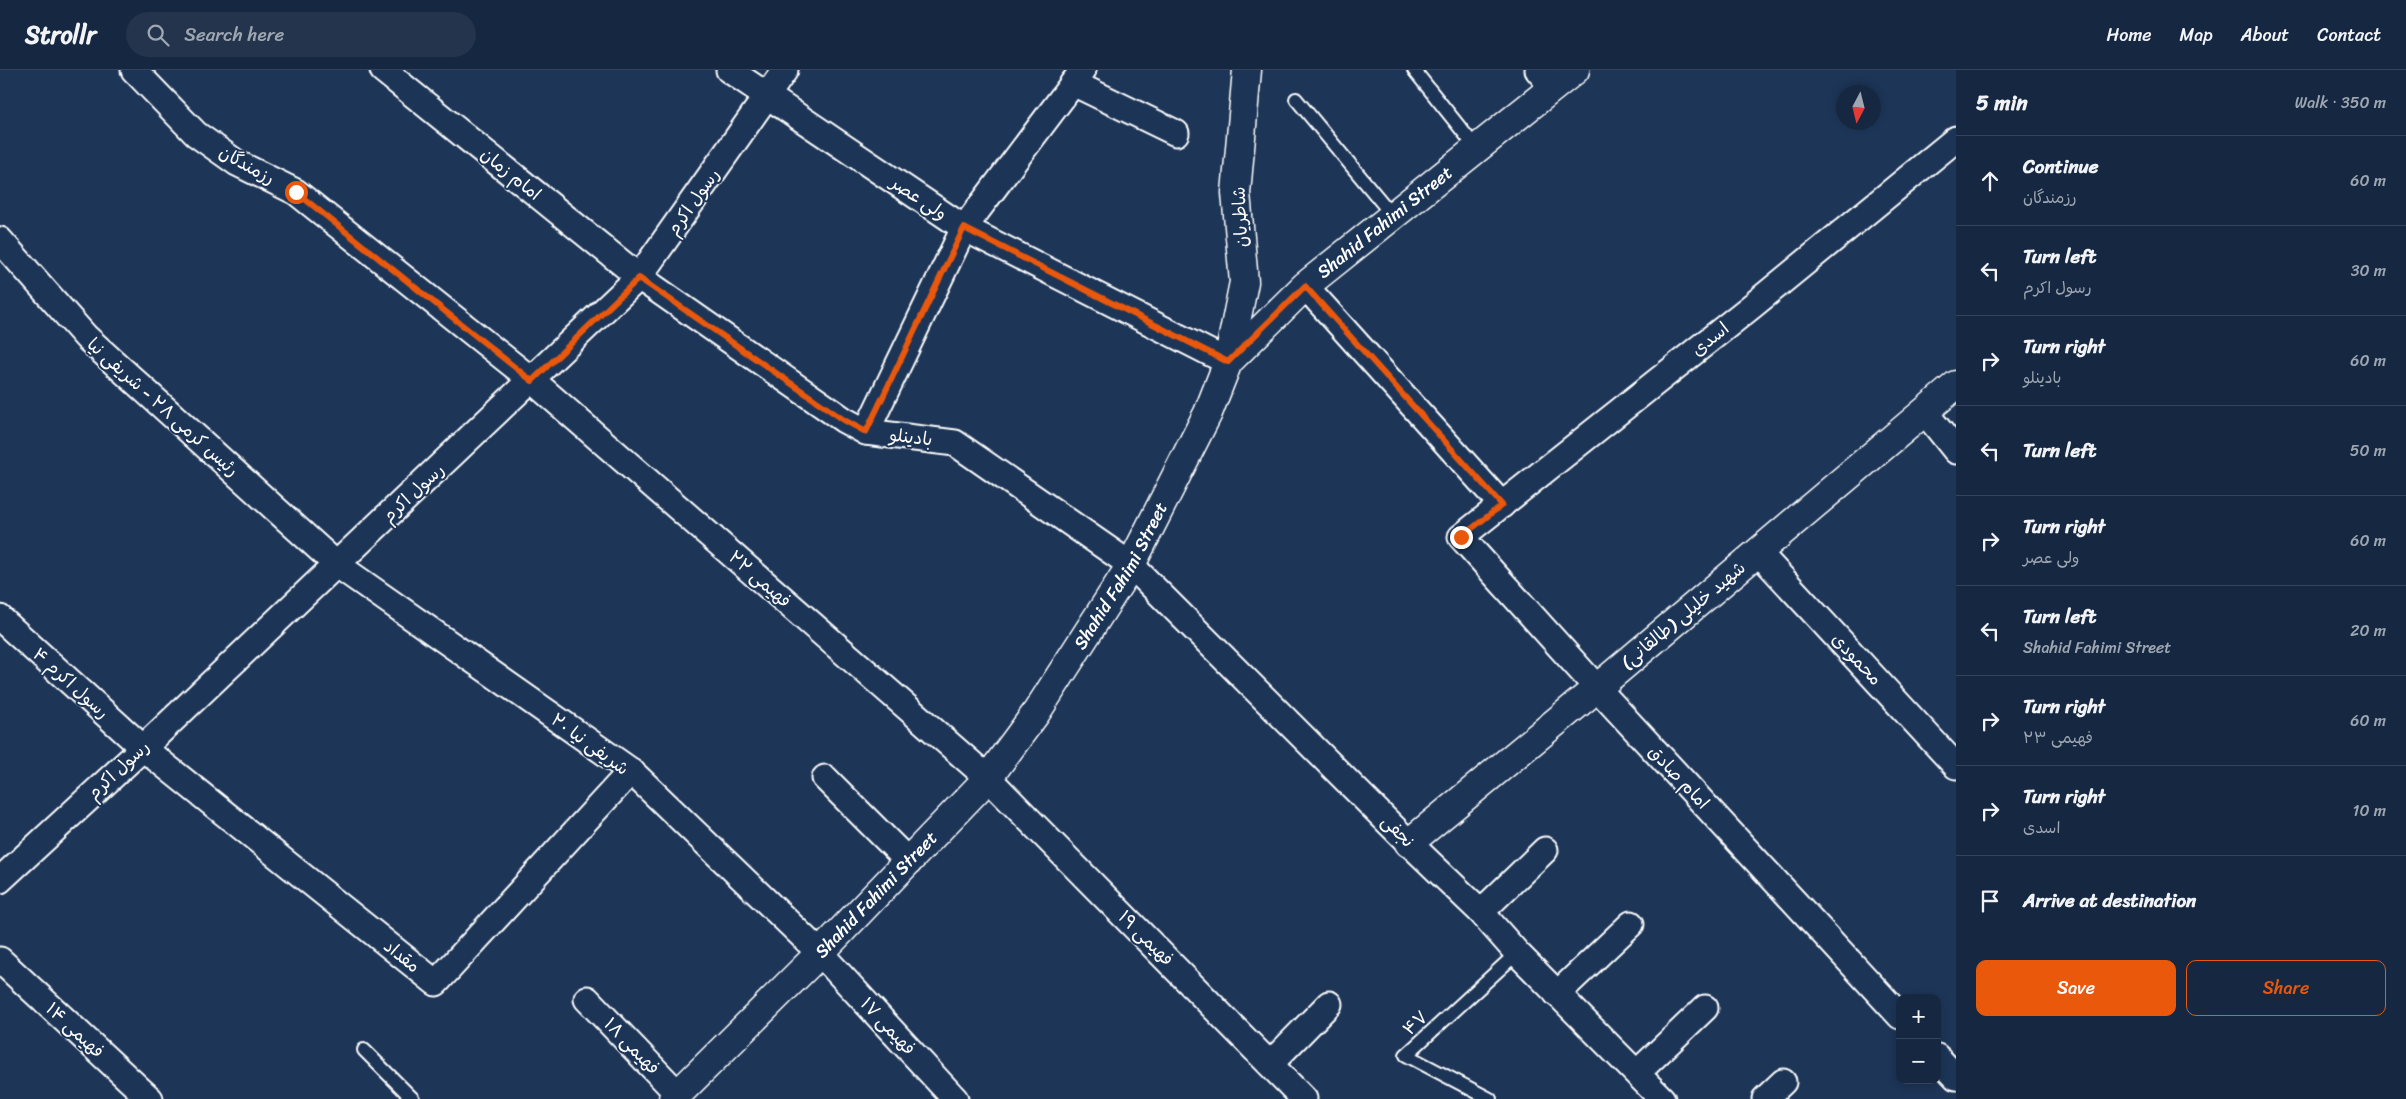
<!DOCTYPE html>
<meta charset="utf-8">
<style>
body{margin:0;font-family:Sriracha,"Playpen Sans Arabic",sans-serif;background:#23344c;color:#f1f3f6}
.controls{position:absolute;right:15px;bottom:15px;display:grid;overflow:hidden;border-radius:10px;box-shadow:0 2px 8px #0003}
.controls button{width:45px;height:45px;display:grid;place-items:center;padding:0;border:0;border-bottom:1px solid #35445a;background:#162841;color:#f1f3f6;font:25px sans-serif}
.compass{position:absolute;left:1836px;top:15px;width:45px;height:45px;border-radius:50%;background:#162841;box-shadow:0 2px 8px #0003;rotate:187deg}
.stop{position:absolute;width:15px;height:15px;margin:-11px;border:4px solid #ea580c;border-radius:50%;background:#fff}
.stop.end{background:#ea580c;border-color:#fff;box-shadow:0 1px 5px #0008}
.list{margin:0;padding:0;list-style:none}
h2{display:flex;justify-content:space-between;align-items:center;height:65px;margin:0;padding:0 20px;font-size:21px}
h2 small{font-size:16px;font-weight:400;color:#9ea6b1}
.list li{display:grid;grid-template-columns:32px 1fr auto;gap:15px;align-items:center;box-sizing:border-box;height:90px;padding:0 20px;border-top:1px solid #35445a}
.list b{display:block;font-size:19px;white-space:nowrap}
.list p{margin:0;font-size:16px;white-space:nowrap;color:#9ea6b1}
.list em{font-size:16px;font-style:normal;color:#9ea6b1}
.actions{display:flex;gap:10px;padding:15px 20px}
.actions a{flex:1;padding:11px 0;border:1px solid #ea580c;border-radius:10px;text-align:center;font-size:18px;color:#ea580c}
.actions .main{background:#ea580c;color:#fff}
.icon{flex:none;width:28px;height:28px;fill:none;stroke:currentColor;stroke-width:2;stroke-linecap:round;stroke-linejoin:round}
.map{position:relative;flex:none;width:1956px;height:1029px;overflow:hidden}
header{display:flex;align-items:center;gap:30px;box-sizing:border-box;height:70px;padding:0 25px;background:#162841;border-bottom:1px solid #35445a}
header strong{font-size:24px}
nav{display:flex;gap:28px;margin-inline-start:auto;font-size:18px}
.search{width:350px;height:45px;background:#23344c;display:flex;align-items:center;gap:12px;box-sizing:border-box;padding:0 18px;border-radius:28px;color:#9ea6b1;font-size:19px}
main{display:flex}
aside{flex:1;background:#162841}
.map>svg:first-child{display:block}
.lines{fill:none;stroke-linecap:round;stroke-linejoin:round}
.lane-casing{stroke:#fff;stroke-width:16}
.street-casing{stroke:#fff;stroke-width:29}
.secondary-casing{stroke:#fff;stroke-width:31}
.lane{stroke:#1d3557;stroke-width:12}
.street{stroke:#1d3557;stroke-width:25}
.secondary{stroke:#1d3557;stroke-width:28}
.route{stroke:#ea580c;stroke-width:6}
.labels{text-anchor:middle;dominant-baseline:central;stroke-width:4;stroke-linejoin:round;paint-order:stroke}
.street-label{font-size:18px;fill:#fff;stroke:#1d3557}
</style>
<header>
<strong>Strollr</strong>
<div class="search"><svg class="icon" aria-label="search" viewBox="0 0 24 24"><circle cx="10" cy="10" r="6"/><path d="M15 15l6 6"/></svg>Search here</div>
<nav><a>Home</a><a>Map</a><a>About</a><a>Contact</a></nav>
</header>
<main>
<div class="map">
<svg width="1956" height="1029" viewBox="0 0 1956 1029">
<rect width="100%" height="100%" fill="#1d3557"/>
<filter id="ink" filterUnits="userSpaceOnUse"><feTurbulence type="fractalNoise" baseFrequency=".02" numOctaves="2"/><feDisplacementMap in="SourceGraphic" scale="10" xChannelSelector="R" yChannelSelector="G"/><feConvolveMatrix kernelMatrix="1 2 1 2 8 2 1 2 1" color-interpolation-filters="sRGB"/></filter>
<g filter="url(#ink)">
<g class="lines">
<g class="lane-casing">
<g id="lane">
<polyline points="1414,0 1477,79"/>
<polyline points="1296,29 1393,146"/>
<polyline points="364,980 413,1029"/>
<polyline points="1490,1029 1406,985 1517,883"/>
</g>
</g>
<g class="street-casing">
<g id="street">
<polyline points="134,0 196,64 237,93 296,122 533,311 988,708 1304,1029"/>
<polyline points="383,0 639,207 844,350 866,362 955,373 1131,495 1409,773 1481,842 1517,883 1662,1029"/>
<polyline points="729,0 964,158 1228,292"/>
<polyline points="1538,0 1553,18"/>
<polyline points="1073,13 1176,63"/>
<polyline points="0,170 86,267 336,494 631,701 820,883 955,1029"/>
<polyline points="1305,216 1502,435"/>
<polyline points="1924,341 1956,381"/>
<polyline points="866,362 964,158 1083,0"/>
<polyline points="1758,482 1956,696"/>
<polyline points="0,548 143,678 436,913 631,701"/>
<polyline points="825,708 909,792"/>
<polyline points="0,810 143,678 639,207 785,0"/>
<polyline points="1481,842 1545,780"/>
<polyline points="0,890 150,1029"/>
<polyline points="1557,924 1631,854"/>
<polyline points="587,929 678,1024"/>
<polyline points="1900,946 1597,618 1461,467 1752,236 1956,69"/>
<polyline points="1937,987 1956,1007"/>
<polyline points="1270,994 1329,934"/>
<polyline points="1637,1003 1705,938"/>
<polyline points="1765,1029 1783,1012"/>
</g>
</g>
<g class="secondary-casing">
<g id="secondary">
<polyline points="1228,292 1244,212 1236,123 1247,0"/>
<polyline points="1409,773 1597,618 1956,315"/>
<path id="s1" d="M673,1029l147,-146 168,-175 48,-65 95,-148 77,-152 20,-51 77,-76 270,-216"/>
</g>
</g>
<use href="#lane" class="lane"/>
<use href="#street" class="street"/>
<use href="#secondary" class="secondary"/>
</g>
</g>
<g class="lines" filter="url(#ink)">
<polyline class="route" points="296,122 532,311 639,208 844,350 866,362 964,158 1228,292 1305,216 1502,435 1461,467"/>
</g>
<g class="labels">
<g class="street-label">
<text transform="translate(247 95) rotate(29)">رزمندگان</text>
<text transform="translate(511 104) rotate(39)">امام زمان</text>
<text transform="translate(919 128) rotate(34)">ولی عصر</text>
<text transform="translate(693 132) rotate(-55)">رسول اکرم</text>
<text transform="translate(1240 147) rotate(-93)">شاطریان</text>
<text stroke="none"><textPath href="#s1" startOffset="1142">Shahid Fahimi Street</textPath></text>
<text transform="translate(1710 269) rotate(-39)">اسدی</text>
<text transform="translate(163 337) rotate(42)">رئیس کرمی ۲۸ - شریفی نیا</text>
<text transform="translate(911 367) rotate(7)">بادینلو</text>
<text transform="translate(413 423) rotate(-43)">رسول اکرم</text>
<text stroke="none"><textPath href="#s1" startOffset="692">Shahid Fahimi Street</textPath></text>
<text transform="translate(760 509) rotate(41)">فهیمی ۲۲</text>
<text transform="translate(1683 545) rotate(-40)">شهید خلیلی (طالقانی)</text>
<text transform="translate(1857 589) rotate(47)">محمودی</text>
<text transform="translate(71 613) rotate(42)">رسول اکرم ۴</text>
<text transform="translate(590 674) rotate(36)">۲۰ شریفی نیا</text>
<text transform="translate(118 700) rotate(-43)">رسول اکرم</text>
<text transform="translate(1679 707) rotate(47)">امام صادق</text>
<text transform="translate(1398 761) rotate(45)">نجفی</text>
<text stroke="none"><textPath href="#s1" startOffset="288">Shahid Fahimi Street</textPath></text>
<text transform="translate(1146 868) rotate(45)">فهیمی ۱۹</text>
<text transform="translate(402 886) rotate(39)">مقداد</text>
<text transform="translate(1415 953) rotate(-43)">۴۷</text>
<text transform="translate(888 956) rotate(47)">فهیمی ۱۷</text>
<text transform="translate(75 960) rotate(43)">فهیمی ۱۴</text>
<text transform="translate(632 976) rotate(46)">فهیمی ۱۸</text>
</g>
</g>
</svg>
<div class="controls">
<button>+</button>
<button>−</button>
</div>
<svg class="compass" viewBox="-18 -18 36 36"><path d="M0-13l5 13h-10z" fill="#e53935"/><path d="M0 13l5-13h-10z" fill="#9ea6b1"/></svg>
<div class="stop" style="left:296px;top:122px"></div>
<div class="stop end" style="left:1461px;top:467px"></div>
</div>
<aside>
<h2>5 min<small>Walk · 350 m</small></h2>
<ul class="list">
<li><svg class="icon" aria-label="ahead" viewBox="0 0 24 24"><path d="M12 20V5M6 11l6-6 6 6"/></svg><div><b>Continue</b><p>رزمندگان</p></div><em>60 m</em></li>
<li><svg class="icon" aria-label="left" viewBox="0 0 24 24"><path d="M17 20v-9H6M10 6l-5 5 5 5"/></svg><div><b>Turn left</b><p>رسول اکرم</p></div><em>30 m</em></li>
<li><svg class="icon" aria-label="right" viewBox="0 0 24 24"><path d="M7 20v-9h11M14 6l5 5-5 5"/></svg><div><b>Turn right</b><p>بادینلو</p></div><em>60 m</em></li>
<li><svg class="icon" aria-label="left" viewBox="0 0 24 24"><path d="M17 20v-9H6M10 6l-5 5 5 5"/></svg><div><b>Turn left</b></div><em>50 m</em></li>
<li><svg class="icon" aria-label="right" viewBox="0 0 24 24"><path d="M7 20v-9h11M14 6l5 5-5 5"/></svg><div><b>Turn right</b><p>ولی عصر</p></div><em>60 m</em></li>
<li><svg class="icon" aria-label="left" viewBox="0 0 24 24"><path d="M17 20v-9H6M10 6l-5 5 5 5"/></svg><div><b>Turn left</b><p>Shahid Fahimi Street</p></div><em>20 m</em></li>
<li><svg class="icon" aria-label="right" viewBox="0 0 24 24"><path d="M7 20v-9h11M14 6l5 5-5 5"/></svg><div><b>Turn right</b><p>فهیمی ۲۳</p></div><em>60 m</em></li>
<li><svg class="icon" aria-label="right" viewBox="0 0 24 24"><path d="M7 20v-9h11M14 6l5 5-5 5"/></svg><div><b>Turn right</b><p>اسدی</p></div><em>10 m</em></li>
<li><svg class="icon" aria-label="arrive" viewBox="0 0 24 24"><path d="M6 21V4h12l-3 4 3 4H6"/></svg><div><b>Arrive at destination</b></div></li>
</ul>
<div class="actions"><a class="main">Save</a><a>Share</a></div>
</aside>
</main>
